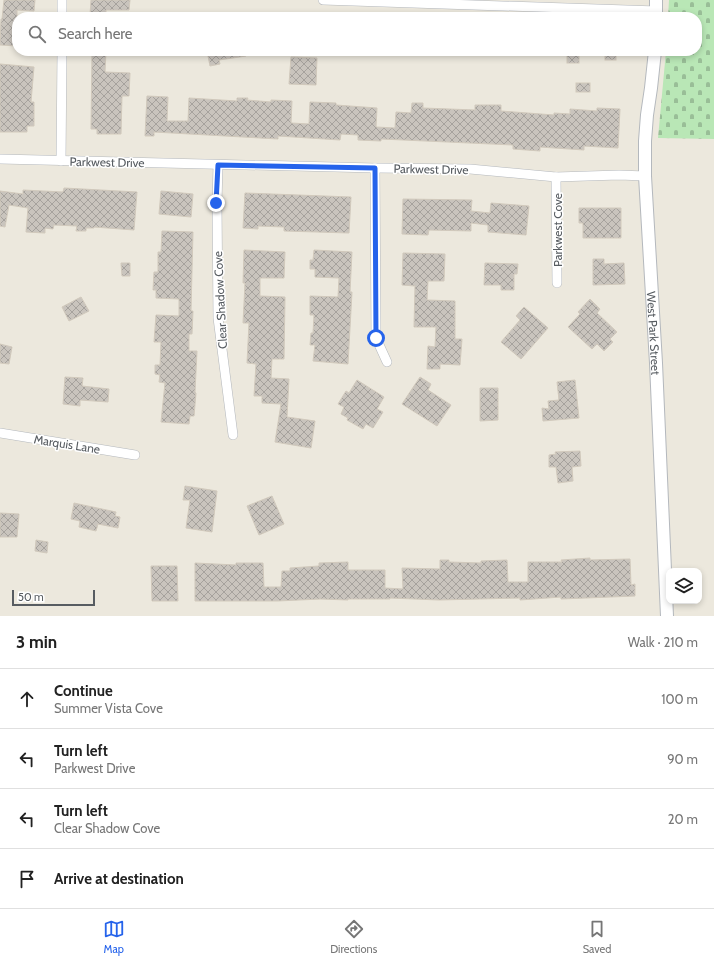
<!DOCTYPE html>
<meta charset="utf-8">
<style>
body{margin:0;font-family:Cabin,sans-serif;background:#f2f2f2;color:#222}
.controls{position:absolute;right:12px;bottom:12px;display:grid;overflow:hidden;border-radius:8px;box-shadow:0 2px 6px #0003}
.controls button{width:36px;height:36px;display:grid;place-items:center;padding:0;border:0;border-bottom:1px solid #e0e0e0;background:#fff;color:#222;font:20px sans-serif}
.scale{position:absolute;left:12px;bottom:10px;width:83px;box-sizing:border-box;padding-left:4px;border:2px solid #575c61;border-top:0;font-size:11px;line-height:14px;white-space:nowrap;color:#575c61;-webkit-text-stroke:3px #fff;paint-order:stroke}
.stop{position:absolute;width:12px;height:12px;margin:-9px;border:3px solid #2563eb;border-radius:50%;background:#fff}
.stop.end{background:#2563eb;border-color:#fff;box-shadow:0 1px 4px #0008}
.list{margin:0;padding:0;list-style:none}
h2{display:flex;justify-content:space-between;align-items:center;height:52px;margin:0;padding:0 16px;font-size:17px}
h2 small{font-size:13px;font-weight:400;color:#767676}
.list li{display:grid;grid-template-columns:26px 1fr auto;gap:12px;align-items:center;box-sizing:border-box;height:60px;padding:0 16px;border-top:1px solid #e0e0e0}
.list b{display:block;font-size:15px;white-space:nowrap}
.list p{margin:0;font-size:13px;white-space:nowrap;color:#767676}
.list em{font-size:13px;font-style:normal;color:#767676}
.icon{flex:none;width:22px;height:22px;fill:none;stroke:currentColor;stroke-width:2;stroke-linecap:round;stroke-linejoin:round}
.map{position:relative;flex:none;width:714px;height:616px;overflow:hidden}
.search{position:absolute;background:#fff;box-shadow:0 2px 6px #0003;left:12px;right:12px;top:12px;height:44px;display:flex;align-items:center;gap:10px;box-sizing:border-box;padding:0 14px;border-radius:16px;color:#767676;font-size:15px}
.sheet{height:292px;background:#fff}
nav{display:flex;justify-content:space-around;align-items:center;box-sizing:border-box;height:56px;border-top:1px solid #e0e0e0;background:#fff;font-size:11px;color:#767676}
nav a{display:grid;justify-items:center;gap:2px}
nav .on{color:#2563eb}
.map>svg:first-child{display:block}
.cemetery{fill:url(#cemetery-stones)}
.building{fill:url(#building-cross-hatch);stroke:#d1c9bc}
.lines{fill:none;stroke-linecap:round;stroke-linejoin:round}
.minor-casing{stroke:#b4b8bd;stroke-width:10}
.tertiary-casing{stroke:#b4b8bd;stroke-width:14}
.minor{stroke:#fff;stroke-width:9}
.tertiary{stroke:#fff;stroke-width:12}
.route{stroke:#2563eb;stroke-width:5}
.labels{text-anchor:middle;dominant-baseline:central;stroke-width:3;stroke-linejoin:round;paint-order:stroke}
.street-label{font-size:12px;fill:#575c61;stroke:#fff}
</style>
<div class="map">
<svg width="714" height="616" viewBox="0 0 714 616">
<defs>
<pattern id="cemetery-stones" width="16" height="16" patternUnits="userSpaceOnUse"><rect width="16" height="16" fill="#b9e7b6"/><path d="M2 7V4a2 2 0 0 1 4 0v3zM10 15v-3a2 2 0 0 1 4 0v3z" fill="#99be97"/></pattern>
<pattern id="building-cross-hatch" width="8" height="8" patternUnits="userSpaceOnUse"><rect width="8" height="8" fill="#c9c4bd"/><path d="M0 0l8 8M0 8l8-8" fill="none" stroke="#a6a29d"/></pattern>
</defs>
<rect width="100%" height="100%" fill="#ece8dd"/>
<polygon class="cemetery" points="669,0 714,0 714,139 658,138 666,51 697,51 697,17 668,17"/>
<g class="building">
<polygon points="4,0 35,0 34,11 17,10 17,46 0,45 1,19 2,19"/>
<polygon points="91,0 130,0 129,10 106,10 106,15 90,15"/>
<polygon points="92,51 106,51 105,72 130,73 129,96 122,96 121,134 97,134 97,129 91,129"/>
<polygon points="207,51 246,51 246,56 219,60 220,64 210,66"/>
<rect x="567" y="51" width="12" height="12"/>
<rect x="605" y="51" width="11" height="9"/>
<polygon points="291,57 317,58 316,85 289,84"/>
<polygon points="0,64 34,67 31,102 34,102 34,126 27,126 27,132 0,132"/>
<rect x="576" y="83" width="14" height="9"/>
<polygon points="147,96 168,97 167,121 188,121 189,98 237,101 237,98 248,98 247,100 271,102 271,100 292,101 291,123 309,124 310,102 336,103 336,105 377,108 376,127 395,128 396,112 411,113 412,103 423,103 423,108 475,110 475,105 501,105 501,111 554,115 554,113 570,114 570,109 597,111 597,108 620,109 618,148 584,146 584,150 540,147 540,151 513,149 513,145 381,139 381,141 358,140 358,135 341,134 340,140 278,136 278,139 172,133 154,132 154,136 145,136"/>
<polygon points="64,188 137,192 134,230 94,227 94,228 86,228 86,231 76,231 77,226 54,225 53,229 45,228 45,233 26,232 28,208 9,205 5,227 0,226 0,191 23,194 23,190 63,192"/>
<polygon points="161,191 193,194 191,217 159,214"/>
<polygon points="245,193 351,197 349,233 284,231 284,227 258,226 258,229 243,228"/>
<polygon points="403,199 472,200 471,211 490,213 491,203 529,206 526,235 488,232 488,225 471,223 471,231 429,230 428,235 402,234"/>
<polygon points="579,208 621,208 621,238 583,238 583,223 579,223"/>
<polygon points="162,231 193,232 191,311 193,311 192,334 189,334 189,351 197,351 195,392 196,393 194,416 190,416 189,424 161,422 165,383 159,382 160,375 155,374 155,365 160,365 161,342 154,342 156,315 179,316 179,299 156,298 156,290 153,290 154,272 158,272 158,252 161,252"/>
<polygon points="244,250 285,252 284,278 260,278 260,296 285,297 284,359 272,359 271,378 289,379 287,417 315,421 311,448 275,442 281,404 262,403 262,396 254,396 256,364 247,363 249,323 243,323 245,283 243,283"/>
<polygon points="314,250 352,252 350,292 352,292 348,364 313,361 315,345 310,345 311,333 313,333 314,315 310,315 310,296 338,297 339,278 315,277 315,269 310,269 310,260 313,260"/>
<polygon points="403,253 445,254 444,281 428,281 427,300 455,301 455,339 462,339 460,365 440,364 440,369 427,369 428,346 435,347 436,327 414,327 415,286 402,285"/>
<polygon points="593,259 604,259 604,264 624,263 625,284 593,285"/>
<polygon points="121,263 130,263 130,276 122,276"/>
<polygon points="485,263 518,264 517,274 514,274 514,290 501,290 501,285 484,285"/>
<polygon points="81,297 89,311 69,321 62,307"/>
<polygon points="590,299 600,309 597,313 617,332 610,339 613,342 604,351 597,344 592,349 568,327 580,314 578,312"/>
<polygon points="524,307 548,328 521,359 501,342 520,320 516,316"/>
<polygon points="0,344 12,347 9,364 0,363"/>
<polygon points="65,377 83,378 82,386 109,389 108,402 80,400 80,406 63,404"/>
<polygon points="420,377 431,384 428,390 451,405 437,426 402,404"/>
<polygon points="357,380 384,397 377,409 383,412 373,428 366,424 363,429 347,420 348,418 341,414 344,407 338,404 346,391 349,393"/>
<polygon points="575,380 579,418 543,421 542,408 549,409 548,401 559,400 557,382"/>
<polygon points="480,388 498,388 498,420 480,421"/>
<polygon points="580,451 581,466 572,467 573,481 558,483 556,467 549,467 549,455 556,454 555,452"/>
<polygon points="185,486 217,491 212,532 186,528 190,500 183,500"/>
<polygon points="272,496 284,524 259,535 247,506"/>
<polygon points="74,503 116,512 115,516 120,517 118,528 98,524 96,531 79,527 80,521 71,519"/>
<polygon points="0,513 19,514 17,537 0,537"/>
<polygon points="36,540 48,542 47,553 35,551"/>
<polygon points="590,558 590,560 630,559 631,585 635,584 635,596 561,599 561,597 520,600 520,598 439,600 390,598 390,599 348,599 348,600 321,599 277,601 195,601 195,563 236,565 236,563 263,563 264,587 281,587 282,571 290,571 290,568 319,566 319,563 348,562 348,570 385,570 385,588 403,589 402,568 440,569 440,560 449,560 449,562 481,563 481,561 507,560 508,582 528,582 528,562 562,562 561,560"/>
<polygon points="151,566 177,566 178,601 152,601"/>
</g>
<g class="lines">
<g class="minor-casing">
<g id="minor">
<polyline points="323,0 657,11"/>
<polyline points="62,17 62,0"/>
<polyline points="0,159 375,168 470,169 556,177 619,175 645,176"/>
<polyline points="61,161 62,51"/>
<polyline points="218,165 217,203 218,318 233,435"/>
<polyline points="375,168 376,338 387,362"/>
<polyline points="556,177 557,283"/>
<polyline points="0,433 135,455"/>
</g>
</g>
<g class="tertiary-casing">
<g id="tertiary">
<polyline points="656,17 656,0"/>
<path id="s1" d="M655,51l-4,37 -4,27 -2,26v35l11,187 11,253"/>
</g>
</g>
<use href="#minor" class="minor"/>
<use href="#tertiary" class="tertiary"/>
</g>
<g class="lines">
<polyline class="route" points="216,203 218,165 375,168 376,338"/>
</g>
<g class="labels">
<g class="street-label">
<text transform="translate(107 162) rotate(1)">Parkwest Drive</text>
<text transform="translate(431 169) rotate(1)">Parkwest Drive</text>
<text transform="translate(557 230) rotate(-90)">Parkwest Cove</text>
<text transform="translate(220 300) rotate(-93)">Clear Shadow Cove</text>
<text stroke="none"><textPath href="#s1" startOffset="283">West Park Street</textPath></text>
<text transform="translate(67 444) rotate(9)">Marquis Lane</text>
</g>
</g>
</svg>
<div class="controls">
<button><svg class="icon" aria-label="layers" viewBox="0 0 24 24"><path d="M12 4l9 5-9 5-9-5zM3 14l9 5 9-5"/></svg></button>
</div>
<div class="scale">50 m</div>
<div class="stop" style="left:376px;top:338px"></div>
<div class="stop end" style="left:216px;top:203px"></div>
<div class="search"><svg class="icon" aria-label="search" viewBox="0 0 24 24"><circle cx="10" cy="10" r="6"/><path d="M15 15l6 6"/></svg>Search here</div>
</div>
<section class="sheet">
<h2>3 min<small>Walk · 210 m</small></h2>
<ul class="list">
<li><svg class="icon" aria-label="ahead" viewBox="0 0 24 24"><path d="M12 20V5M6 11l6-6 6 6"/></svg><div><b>Continue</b><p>Summer Vista Cove</p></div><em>100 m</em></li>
<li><svg class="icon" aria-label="left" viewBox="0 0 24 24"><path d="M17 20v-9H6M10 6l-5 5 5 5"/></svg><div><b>Turn left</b><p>Parkwest Drive</p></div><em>90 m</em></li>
<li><svg class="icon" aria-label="left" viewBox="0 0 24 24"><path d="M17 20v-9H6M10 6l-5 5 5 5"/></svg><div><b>Turn left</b><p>Clear Shadow Cove</p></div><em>20 m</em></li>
<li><svg class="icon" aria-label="arrive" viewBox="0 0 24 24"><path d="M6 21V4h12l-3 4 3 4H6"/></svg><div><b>Arrive at destination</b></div></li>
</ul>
</section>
<nav>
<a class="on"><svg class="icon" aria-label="map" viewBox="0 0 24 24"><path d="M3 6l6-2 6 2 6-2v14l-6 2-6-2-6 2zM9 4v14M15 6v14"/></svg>Map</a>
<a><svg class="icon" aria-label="directions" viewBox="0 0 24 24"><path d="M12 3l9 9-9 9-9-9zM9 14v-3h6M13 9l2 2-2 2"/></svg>Directions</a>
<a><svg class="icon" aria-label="saved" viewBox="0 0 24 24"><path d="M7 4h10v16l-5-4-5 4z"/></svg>Saved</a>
</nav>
